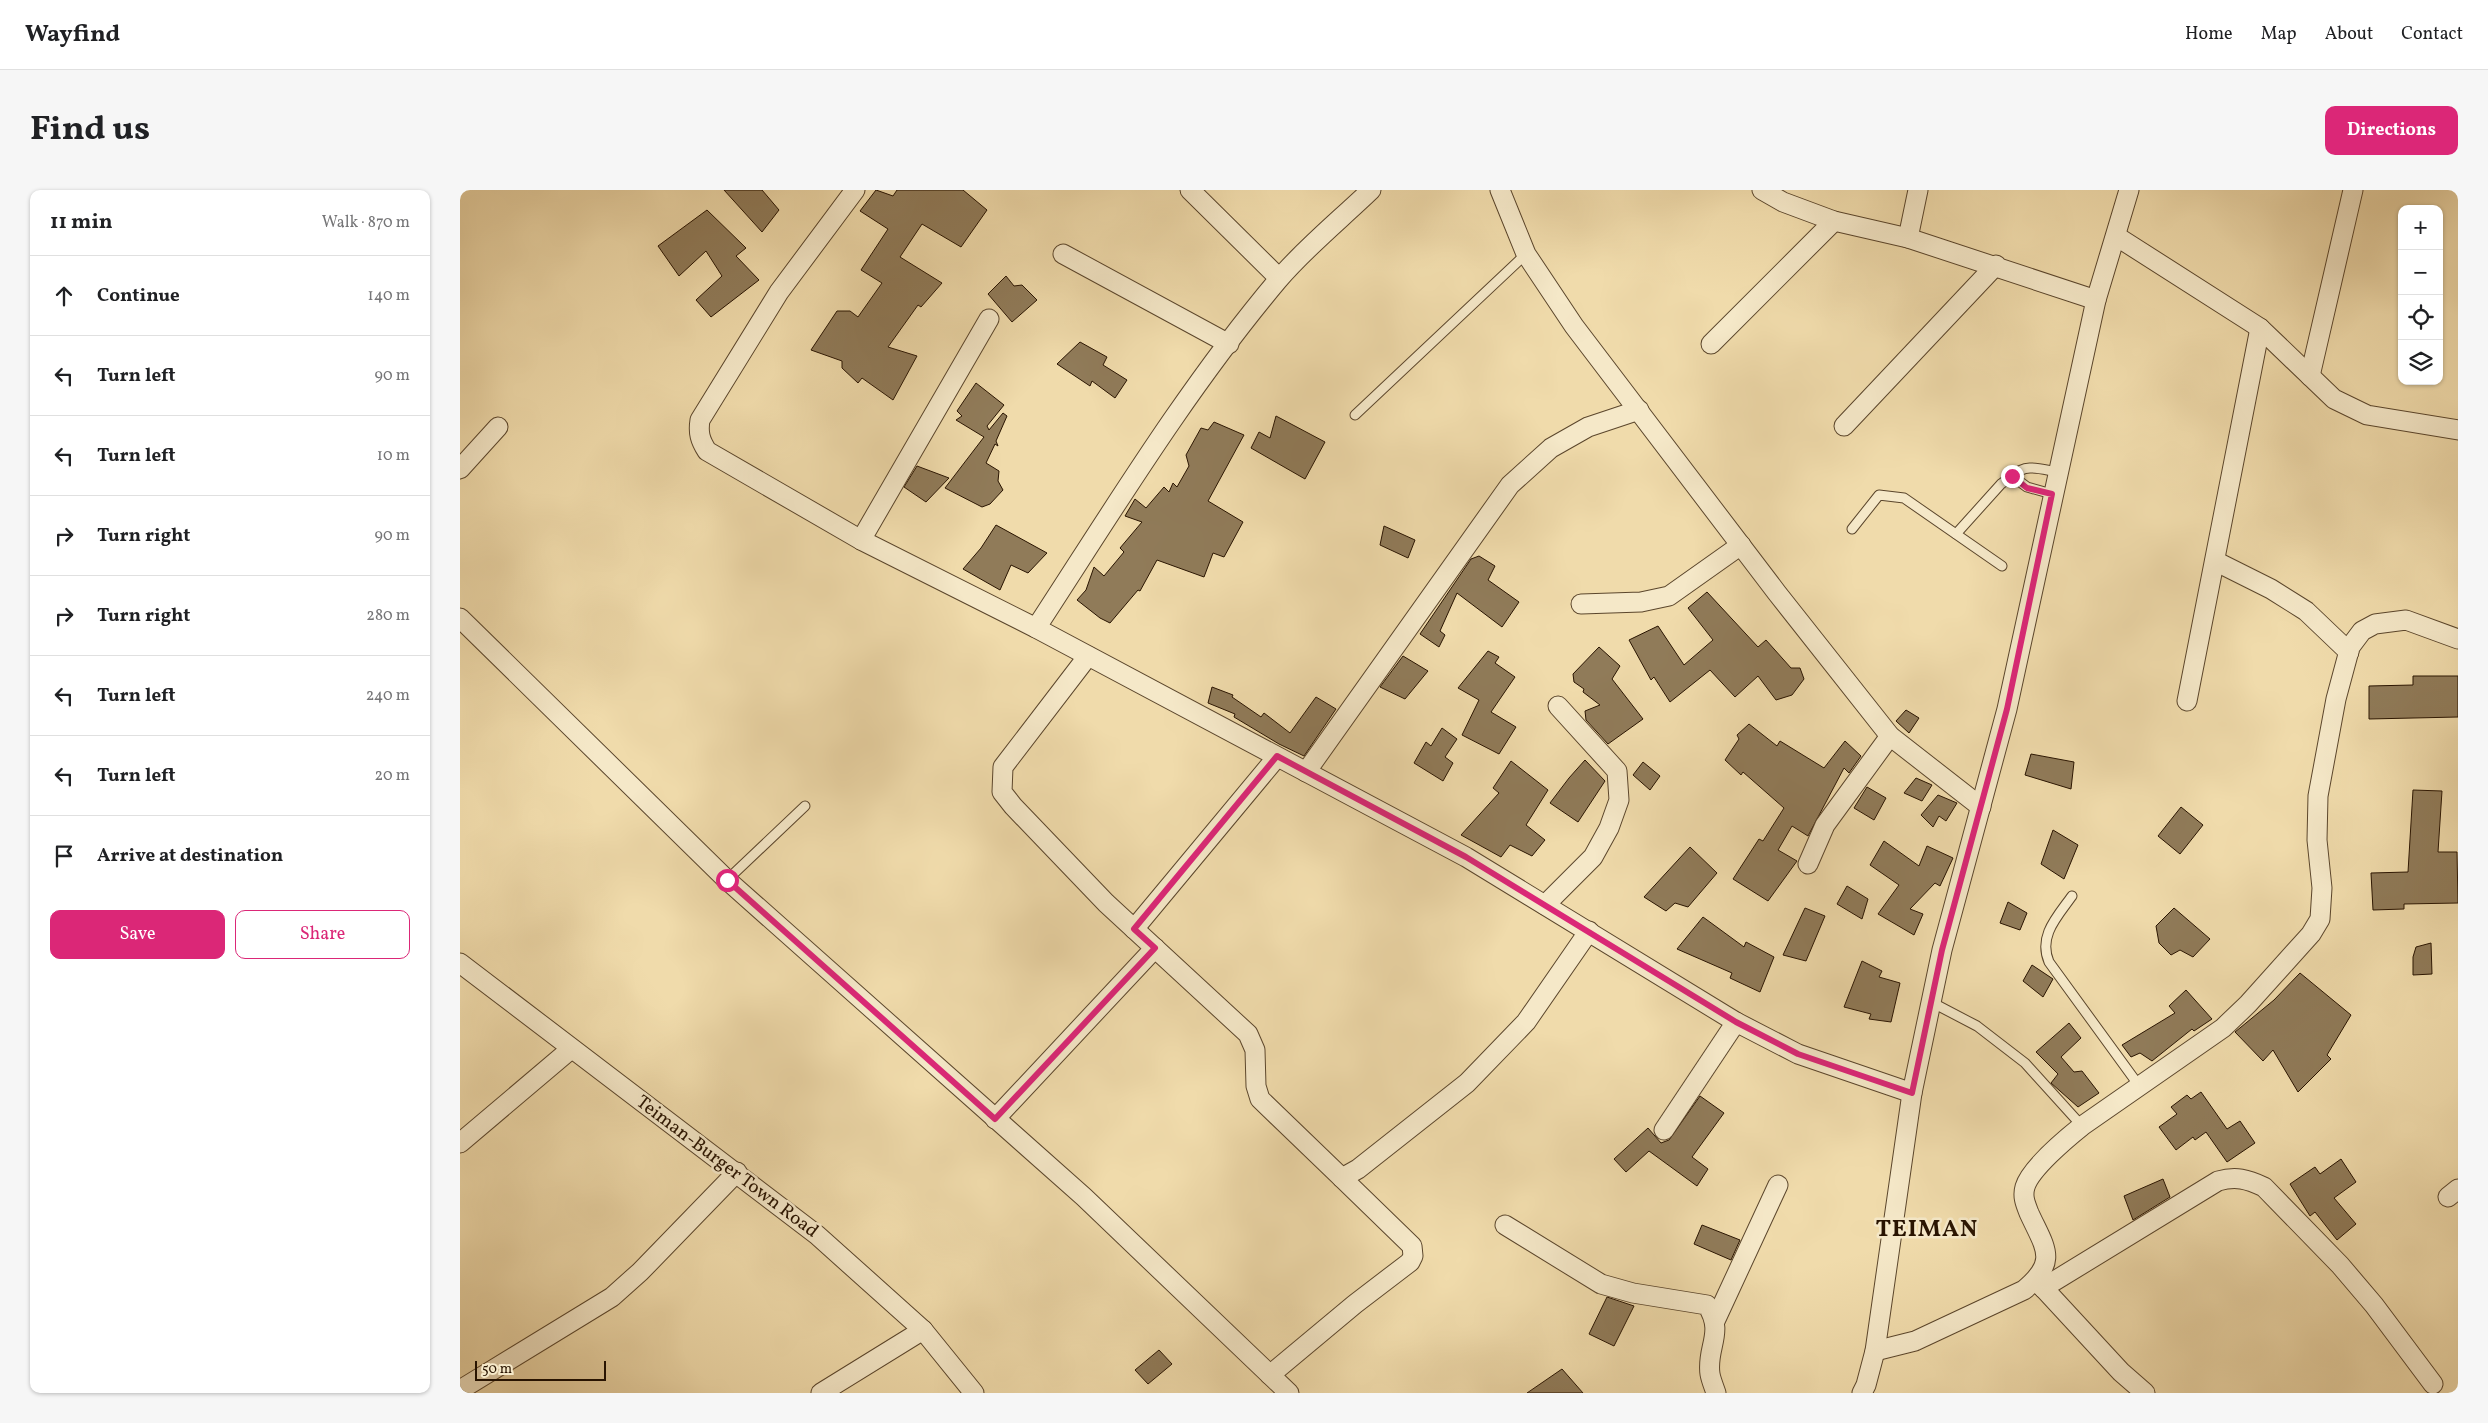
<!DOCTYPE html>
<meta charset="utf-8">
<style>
body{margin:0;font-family:Vollkorn,serif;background:#f6f6f6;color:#202124}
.controls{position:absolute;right:15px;top:15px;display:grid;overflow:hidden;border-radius:10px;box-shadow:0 1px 4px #0004}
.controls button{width:45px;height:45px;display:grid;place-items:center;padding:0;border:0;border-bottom:1px solid #e0e0e0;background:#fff;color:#202124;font:25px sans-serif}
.scale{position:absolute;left:15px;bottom:12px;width:131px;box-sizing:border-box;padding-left:5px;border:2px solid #291401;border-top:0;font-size:14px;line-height:18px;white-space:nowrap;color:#291401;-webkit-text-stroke:4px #f5e8c8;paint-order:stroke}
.stop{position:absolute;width:15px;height:15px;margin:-11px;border:4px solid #db2777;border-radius:50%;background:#fff}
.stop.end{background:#db2777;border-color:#fff;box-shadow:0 1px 5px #0008}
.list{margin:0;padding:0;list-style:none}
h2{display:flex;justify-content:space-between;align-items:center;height:65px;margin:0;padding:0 20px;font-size:21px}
h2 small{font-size:16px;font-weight:400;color:#757577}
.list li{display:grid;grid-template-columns:32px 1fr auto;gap:15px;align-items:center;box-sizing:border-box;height:80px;padding:0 20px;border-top:1px solid #e0e0e0}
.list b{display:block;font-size:19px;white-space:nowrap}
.list em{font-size:16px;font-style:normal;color:#757577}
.actions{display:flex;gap:10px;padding:15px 20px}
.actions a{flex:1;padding:11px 0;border:1px solid #db2777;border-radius:10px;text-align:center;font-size:18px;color:#db2777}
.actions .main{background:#db2777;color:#fff}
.icon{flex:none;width:28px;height:28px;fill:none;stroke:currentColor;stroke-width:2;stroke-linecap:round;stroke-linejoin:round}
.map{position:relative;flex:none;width:1998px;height:1203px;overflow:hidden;border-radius:10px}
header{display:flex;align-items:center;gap:30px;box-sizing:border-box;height:70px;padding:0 25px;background:#fff;border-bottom:1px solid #e0e0e0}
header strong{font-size:24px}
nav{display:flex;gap:28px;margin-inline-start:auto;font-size:18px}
.intro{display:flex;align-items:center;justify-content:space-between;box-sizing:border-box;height:120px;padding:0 30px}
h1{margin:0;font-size:35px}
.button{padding:12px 22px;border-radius:10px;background:#db2777;color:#fff;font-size:18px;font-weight:700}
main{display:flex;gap:30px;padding:0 30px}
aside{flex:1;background:#fff;border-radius:10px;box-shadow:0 1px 4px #0004}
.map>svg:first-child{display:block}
.building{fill:#907b59;stroke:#291401}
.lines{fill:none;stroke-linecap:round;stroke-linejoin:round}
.lane-casing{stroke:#5b462c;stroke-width:11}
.street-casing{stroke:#5b462c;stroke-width:21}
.lane{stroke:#f5e8c8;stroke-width:9}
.street{stroke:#f5e8c8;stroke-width:19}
.route{stroke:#db2777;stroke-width:6}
.labels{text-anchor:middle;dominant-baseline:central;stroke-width:5;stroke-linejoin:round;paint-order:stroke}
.street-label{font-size:19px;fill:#291401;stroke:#f5e8c8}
.district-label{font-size:24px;font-weight:bold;letter-spacing:1px;fill:#291401;stroke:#f5e8c8}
</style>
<header>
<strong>Wayfind</strong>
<nav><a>Home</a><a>Map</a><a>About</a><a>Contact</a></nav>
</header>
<div class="intro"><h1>Find us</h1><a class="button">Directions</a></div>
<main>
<aside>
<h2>11 min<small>Walk · 870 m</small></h2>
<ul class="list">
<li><svg class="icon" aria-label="ahead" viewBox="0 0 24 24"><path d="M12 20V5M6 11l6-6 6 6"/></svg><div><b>Continue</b></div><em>140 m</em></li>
<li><svg class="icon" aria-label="left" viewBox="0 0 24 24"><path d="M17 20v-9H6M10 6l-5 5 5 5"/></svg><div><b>Turn left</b></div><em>90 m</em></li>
<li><svg class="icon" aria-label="left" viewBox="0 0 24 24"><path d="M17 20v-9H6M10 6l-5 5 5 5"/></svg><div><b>Turn left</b></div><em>10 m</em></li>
<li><svg class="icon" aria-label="right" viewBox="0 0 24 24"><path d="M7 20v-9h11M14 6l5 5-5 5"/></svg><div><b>Turn right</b></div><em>90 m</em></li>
<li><svg class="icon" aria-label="right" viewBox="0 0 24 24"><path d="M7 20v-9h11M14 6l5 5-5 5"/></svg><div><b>Turn right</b></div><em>280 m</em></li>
<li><svg class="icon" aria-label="left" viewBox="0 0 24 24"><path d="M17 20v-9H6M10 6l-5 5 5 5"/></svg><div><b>Turn left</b></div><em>240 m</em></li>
<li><svg class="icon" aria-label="left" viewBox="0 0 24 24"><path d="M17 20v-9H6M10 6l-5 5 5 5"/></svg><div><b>Turn left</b></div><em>20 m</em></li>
<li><svg class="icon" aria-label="arrive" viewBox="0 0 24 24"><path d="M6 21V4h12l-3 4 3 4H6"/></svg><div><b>Arrive at destination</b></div></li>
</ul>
<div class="actions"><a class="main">Save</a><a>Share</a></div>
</aside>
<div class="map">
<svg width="1998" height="1203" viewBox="0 0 1998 1203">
<rect width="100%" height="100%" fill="#f0dbab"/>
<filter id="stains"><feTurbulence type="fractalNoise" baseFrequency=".004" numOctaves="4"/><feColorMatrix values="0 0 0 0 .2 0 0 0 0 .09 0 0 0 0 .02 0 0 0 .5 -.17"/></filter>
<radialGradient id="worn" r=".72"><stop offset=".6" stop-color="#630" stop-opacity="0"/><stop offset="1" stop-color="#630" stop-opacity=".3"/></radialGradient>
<g class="building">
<polygon points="264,0 302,0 319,20 302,42"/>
<polygon points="416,0 433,6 437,0 503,0 527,20 501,57 462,34 440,67 482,93 461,117 458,115 428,157 457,166 433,210 402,188 398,193 382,178 382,171 351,160 377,121 390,121 398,127 422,93 401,80 428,39 400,21"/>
<polygon points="247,20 286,58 276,66 299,90 251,127 236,110 262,86 246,61 219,86 198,56"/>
<polygon points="546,86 554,96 562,95 577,110 552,132 528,104"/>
<polygon points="620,152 647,167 643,175 667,190 655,208 632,191 630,196 597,174"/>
<polygon points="516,193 544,215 527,236 529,240 543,223 547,226 536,251 538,256 535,254 526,273 539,281 538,291 543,300 530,314 522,317 485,298 524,247 496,230 502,226 497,221"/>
<polygon points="816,226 865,252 845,289 791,258 799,242 810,248"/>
<polygon points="754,232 784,245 748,311 783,332 764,367 753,363 744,387 697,370 680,401 678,400 650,433 640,428 617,410 626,400 634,377 644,386 664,362 660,358 682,332 665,326 675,309 686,318 704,297 709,302 713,293 717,297 729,276 726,265 741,238 748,240"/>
<polygon points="457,276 489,288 466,312 444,297"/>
<polygon points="536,335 587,363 568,383 551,375 540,400 503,379 521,358"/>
<polygon points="924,336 955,350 948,368 920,355"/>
<polygon points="1019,366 1035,376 1028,390 1059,412 1042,437 997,403 980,441 985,445 979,457 960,444 1011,369"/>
<polygon points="1247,402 1298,457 1306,450 1331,478 1340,478 1344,489 1332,505 1316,510 1298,486 1275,507 1250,480 1210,512 1194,487 1191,490 1169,450 1198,436 1224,475 1253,450 1228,418"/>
<polygon points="1139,457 1160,476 1152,489 1183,529 1148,554 1126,530 1125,521 1140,515 1123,502 1124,499 1114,492 1113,484"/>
<polygon points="1028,461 1039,467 1035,473 1055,487 1031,522 1056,537 1039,564 1002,545 1019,510 998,498"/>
<polygon points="943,466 968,481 945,509 920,497"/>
<polygon points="1953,486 1998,486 1998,527 1909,529 1909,496 1953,495"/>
<polygon points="752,497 773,505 772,507 801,527 804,523 830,543 856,507 876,519 844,566 819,554 774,527 775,524 748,513"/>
<polygon points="1446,520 1459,528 1449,543 1436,531"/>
<polygon points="1289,534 1317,556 1320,551 1364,578 1385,551 1401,566 1389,583 1384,578 1348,646 1332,636 1318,660 1337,671 1308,711 1273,689 1299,649 1303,651 1324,618 1283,582 1281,585 1265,570 1279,549 1277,545"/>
<polygon points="982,538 997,549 985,567 993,573 983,591 954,573 966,552 971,556"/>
<polygon points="1571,564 1614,572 1611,599 1565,585"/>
<polygon points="1125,570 1145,591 1118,632 1090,613 1109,588"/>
<polygon points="1051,571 1088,600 1066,635 1085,650 1072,666 1050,655 1041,667 1001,645 1039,603 1033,598"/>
<polygon points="1183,572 1200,586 1190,600 1173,585"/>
<polygon points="1456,588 1472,595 1462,611 1444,603"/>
<polygon points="1407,597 1426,608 1414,630 1394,618"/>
<polygon points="1953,600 1982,601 1978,662 1997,662 1998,713 1944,714 1944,719 1913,720 1911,683 1948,682"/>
<polygon points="1478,605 1497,613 1486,631 1479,626 1473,637 1461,625"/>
<polygon points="1721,617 1743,635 1720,664 1698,646"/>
<polygon points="1593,640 1618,655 1604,689 1581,674"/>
<polygon points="1424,651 1459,676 1467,656 1493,668 1480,696 1475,693 1450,719 1463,724 1454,745 1418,724 1439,695 1410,675"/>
<polygon points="1230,657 1257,683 1228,717 1215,713 1206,721 1184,707"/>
<polygon points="1387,696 1408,709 1402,729 1377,714"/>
<polygon points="1548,712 1567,723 1560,740 1540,733"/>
<polygon points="1345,718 1365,726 1346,771 1323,765"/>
<polygon points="1714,718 1750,749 1733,767 1720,760 1711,765 1699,753 1696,736"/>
<polygon points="1243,727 1284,757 1286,752 1314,767 1300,802 1270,788 1272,783 1217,759"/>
<polygon points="1971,753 1972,784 1953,785 1953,767 1956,757"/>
<polygon points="1402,771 1422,781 1419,787 1440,793 1431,832 1409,829 1411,824 1384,817"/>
<polygon points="1572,775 1593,789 1583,807 1563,791"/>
<polygon points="1840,783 1891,825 1867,865 1871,869 1838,902 1813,860 1803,871 1775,842 1814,810"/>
<polygon points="1726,800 1752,829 1734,841 1732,839 1692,871 1680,863 1671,867 1662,855 1715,823 1709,816"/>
<polygon points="1609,833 1621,848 1601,867 1614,882 1622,881 1639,903 1618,917 1591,893 1598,884 1576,862"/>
<polygon points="1741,902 1767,939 1780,931 1795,953 1767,972 1746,942 1735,950 1733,947 1716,960 1699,937 1717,924 1711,917 1727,905 1731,909"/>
<polygon points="1240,906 1264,923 1232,967 1248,979 1237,996 1189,961 1166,982 1154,969 1188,938 1201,953 1209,950"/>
<polygon points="1881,969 1896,992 1874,1008 1896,1034 1877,1050 1855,1022 1850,1026 1830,994 1855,977 1860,984"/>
<polygon points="1703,989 1710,1007 1673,1030 1664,1006"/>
<polygon points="1242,1035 1280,1050 1271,1070 1234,1054"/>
<polygon points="1147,1107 1174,1116 1154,1156 1129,1144"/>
<polygon points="699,1160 712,1174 688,1194 675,1180"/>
<polygon points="1102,1179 1123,1203 1067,1203"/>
</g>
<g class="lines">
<g class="lane-casing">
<g id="lane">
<polyline points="895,225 1066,64"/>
<path d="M1592,304l-25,-7 -15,-11c14,-13 28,-7 45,-4"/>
<polyline points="1392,339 1419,305 1444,308 1542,376"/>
<polyline points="1496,344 1541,294 1552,286"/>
<polyline points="267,690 345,616"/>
<path d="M1612,706c-15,21 -34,40 -23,66l91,125"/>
<polyline points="1471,812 1517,836 1565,873 1622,936"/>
</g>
</g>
<g class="street-casing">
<g id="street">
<path d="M395,0l-76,102 -79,128c-2,13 0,20 7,31l154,89 175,88 430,229 270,165 62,32 114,39"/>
<polyline points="730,0 819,88"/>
<polyline points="1040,0 1066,64 1114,136 1317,403 1430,546 1521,617"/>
<polyline points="1302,0 1323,12 1374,31 1448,48 1636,110"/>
<polyline points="1656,46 1800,138 1874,209 1907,225 1998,240"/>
<polyline points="1448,48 1458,0"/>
<polyline points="603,64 769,154"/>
<polyline points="1251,154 1374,31"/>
<polyline points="1850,186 1893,0"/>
<polyline points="1384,236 1536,75"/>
<polyline points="0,279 38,237"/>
<polyline points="401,350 529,129"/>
<polyline points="1755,371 1811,399 1846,421 1889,462"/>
<polyline points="1121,414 1181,412 1209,406 1281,355"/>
<polyline points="0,428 267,690 624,1007 829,1203"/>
<path d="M576,438c77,-118 151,-240 242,-348 26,-31 64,-62 93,-90"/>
<polyline points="628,466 543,577 542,602 553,616 646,713 788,844 795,860 796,896 800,909 882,988 898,979 1007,893 1066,832 1129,741"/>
<polyline points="1727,511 1800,138"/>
<polyline points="846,582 1050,295 1091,258 1128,237 1179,220"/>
<polyline points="1348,674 1365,635 1430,546"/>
<polyline points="1085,715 1133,667 1149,638 1159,610 1157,581 1098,516"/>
<polyline points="674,739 817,567"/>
<polyline points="0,773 357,1045 463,1140 514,1203"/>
<polyline points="535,929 695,758"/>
<polyline points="1204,940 1276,832"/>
<polyline points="0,953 111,859"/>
<polyline points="1988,1007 1998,999"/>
<path d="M1045,1035l96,59 32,9 74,12c18,28 -1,42 3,69 1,6 4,13 6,19"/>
<polyline points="1576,1090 1661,1182 1685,1203"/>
<path d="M1583,1098l175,-107c18,-5 29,-2 46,6l76,78 34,40 59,79"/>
<polyline points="1255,1131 1318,995"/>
<path d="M1415,1161l40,-10 109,-51c35,-29 21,-42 5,-77 -3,-8 -7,-16 -4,-26 5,-18 42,-49 57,-61l141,-98 25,-24 63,-70 9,-15 2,-31 -5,-48 1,-44 18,-97 14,-52 12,-16 13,-7 31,-4 52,19"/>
<polyline points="810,1185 895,1114 950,1072 953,1066 952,1056 882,988"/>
<polyline points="0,1200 152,1107 180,1082 277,982"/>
<polyline points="361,1203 463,1140"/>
<polyline points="1402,1203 1406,1195 1415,1161 1452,903 1482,760 1547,519 1636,110 1669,0"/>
</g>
</g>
<use href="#lane" class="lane"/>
<use href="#street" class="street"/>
</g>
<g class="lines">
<polyline class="route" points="267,690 535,929 695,758 674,739 817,566 1006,667 1276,832 1338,864 1452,903 1482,760 1547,519 1592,304 1567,298 1552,286"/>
</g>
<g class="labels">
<g class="street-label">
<text transform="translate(267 977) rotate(37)">Teiman-Burger Town Road</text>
</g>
<g class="district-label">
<text x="1467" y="1040">TEIMAN</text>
</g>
</g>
<rect width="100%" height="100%" filter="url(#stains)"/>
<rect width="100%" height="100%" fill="url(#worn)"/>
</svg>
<div class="controls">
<button>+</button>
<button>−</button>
<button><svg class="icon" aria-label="locate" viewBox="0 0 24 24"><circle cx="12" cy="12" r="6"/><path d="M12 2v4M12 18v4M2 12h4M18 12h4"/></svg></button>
<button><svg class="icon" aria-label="layers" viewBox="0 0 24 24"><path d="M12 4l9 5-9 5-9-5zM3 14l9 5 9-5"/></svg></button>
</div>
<div class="scale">50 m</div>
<div class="stop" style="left:267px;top:690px"></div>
<div class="stop end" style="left:1552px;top:286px"></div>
</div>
</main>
